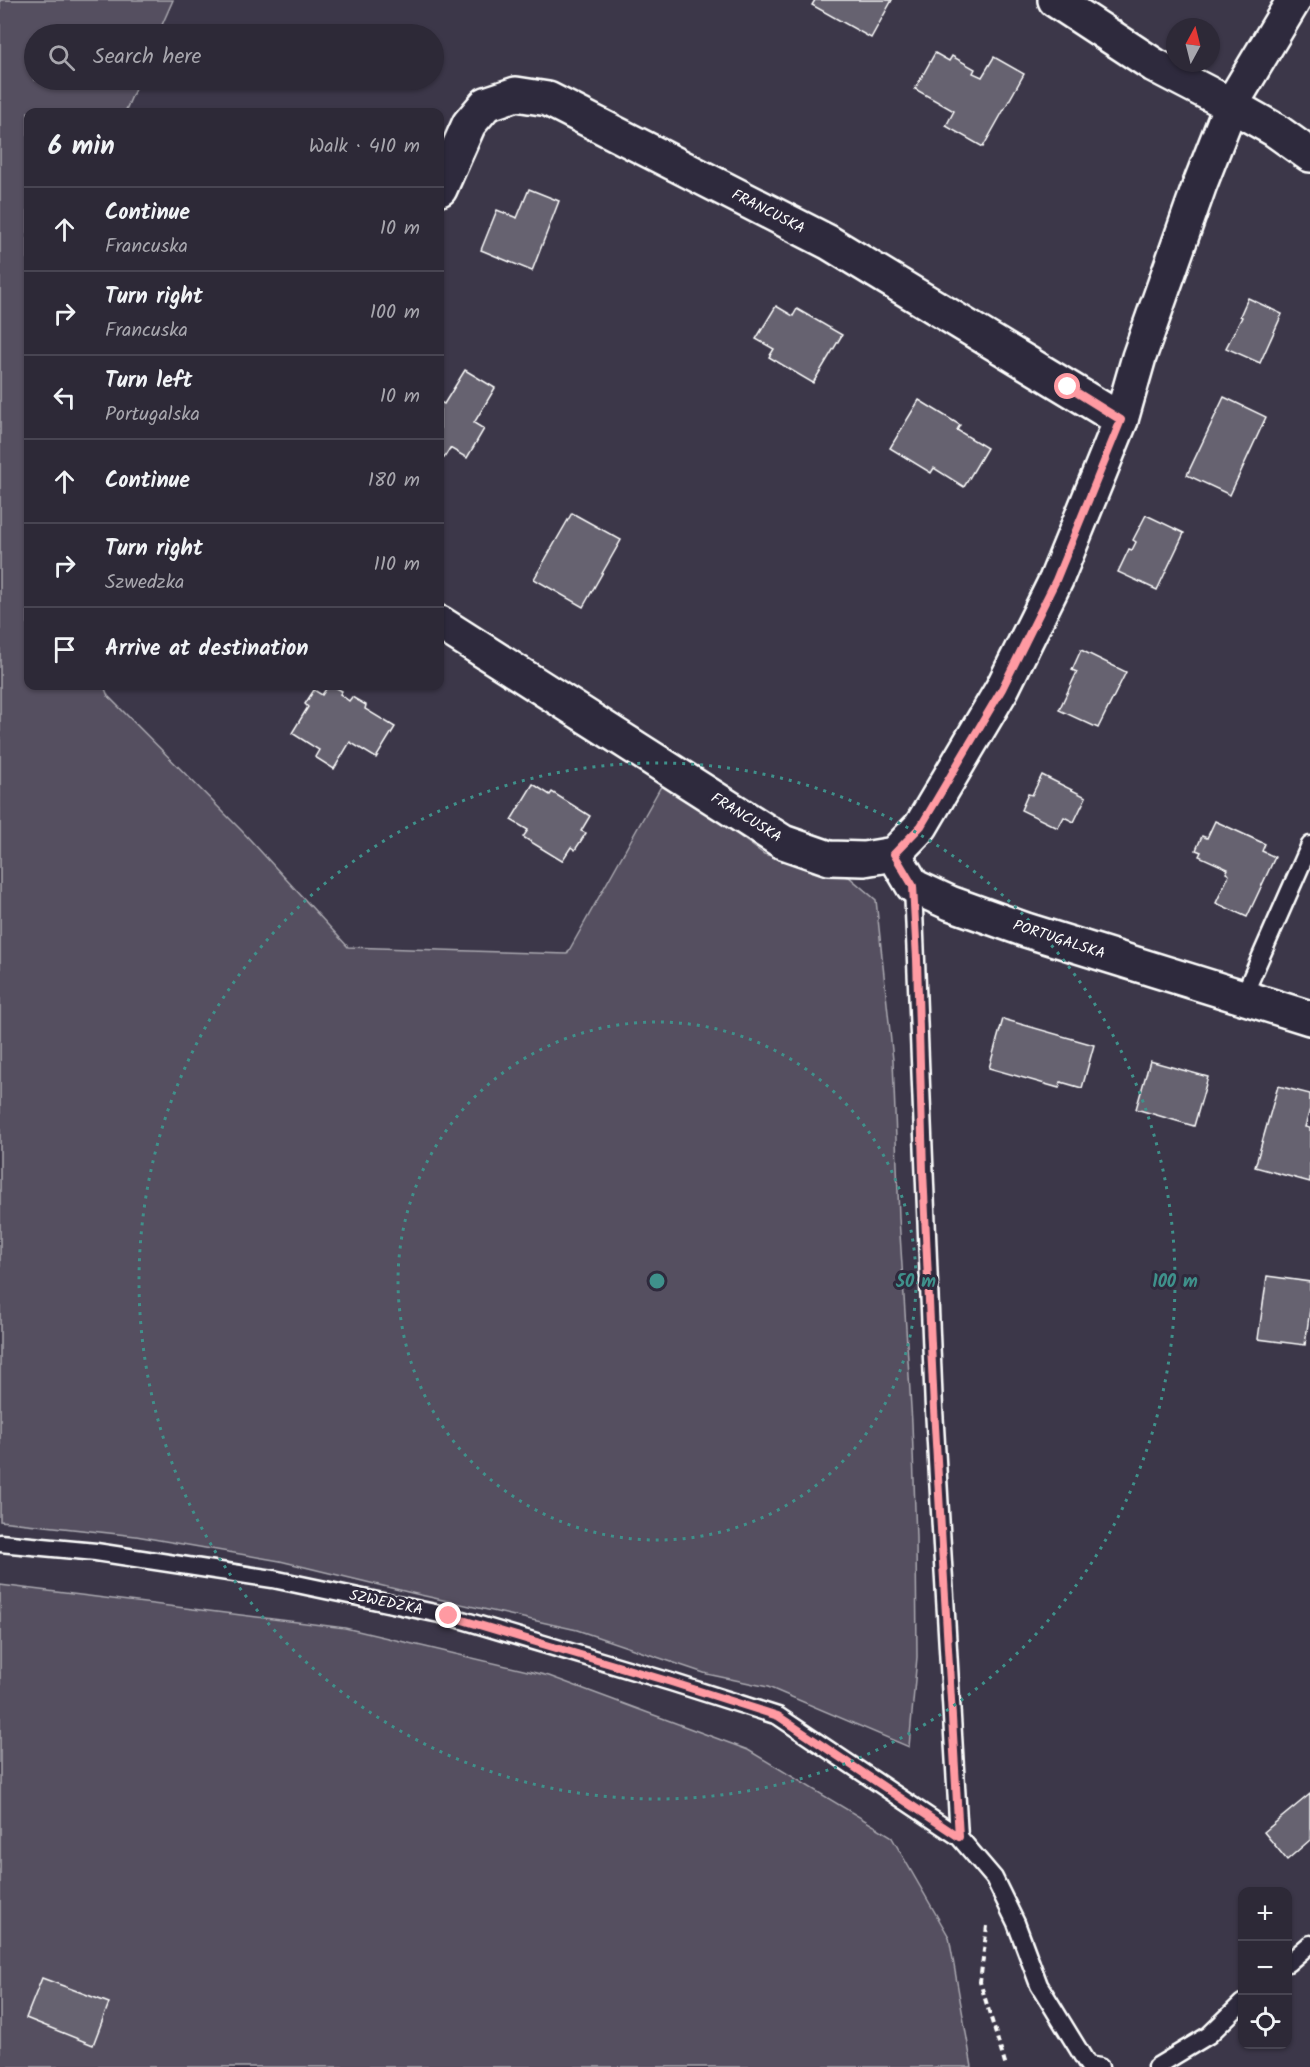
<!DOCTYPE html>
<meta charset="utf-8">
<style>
body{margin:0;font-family:Kalam,sans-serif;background:#393542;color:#f1f3f6}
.controls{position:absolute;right:18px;bottom:18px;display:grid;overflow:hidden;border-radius:12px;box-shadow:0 2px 4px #0004}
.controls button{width:54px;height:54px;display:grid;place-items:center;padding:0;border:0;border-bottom:2px solid #484552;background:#2d2937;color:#f1f3f6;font:30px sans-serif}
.compass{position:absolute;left:1166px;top:18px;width:54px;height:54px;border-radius:50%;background:#2d2937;box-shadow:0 2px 4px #0004;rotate:7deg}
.stop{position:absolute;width:18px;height:18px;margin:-14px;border:4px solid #ff9aa2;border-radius:50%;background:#fff}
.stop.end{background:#ff9aa2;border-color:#fff;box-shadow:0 2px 6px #0008}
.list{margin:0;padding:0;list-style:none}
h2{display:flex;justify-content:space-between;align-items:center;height:78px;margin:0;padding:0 24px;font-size:26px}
h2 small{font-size:20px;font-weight:400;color:#a7a6ad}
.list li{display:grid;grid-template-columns:39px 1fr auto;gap:18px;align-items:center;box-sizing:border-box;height:84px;padding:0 24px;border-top:2px solid #484552}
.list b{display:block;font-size:22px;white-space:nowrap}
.list p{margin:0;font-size:20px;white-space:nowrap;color:#a7a6ad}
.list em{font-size:20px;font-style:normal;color:#a7a6ad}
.icon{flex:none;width:33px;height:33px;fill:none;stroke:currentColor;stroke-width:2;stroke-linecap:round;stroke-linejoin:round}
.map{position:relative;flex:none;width:1310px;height:2067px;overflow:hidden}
.search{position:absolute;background:#2d2937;box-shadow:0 2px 4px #0004;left:24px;top:24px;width:420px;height:66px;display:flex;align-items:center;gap:15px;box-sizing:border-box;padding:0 21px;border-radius:33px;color:#a7a6ad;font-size:22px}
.panel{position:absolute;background:#2d2937;box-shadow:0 2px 4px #0004;left:24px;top:108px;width:420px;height:582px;border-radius:12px}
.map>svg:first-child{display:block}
.green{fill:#555060;stroke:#aaa8b0;stroke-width:1.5}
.building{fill:#666270;stroke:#fff;stroke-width:1.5}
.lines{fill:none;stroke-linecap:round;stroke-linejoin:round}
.service-casing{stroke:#fff;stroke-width:21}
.minor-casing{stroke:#fff;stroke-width:38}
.path{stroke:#fff;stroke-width:4;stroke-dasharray:6 4.5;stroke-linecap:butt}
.service{stroke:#2f2a3d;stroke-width:16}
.minor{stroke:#2f2a3d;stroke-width:33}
.route{stroke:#ff9aa2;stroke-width:8}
.ring{fill:none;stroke:#3f918b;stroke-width:3;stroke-dasharray:3 6}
.labels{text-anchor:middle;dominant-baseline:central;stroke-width:6;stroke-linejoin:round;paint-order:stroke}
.street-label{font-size:15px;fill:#fff;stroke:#2f2a3d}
.centre{fill:#3f918b;stroke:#2f2a3d;stroke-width:3}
.ring-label{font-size:18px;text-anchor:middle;font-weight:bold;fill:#3f918b;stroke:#2f2a3d;stroke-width:6;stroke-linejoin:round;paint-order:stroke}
</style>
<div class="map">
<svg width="1310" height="2067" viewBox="0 0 1310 2067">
<rect width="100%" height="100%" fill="#3c3749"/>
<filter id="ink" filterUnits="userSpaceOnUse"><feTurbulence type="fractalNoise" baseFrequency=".0167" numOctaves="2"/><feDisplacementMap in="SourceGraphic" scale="12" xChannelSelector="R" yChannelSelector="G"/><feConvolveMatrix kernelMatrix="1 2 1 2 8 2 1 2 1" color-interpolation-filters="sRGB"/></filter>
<g filter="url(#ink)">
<g class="green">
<polygon points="0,0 173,0 158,34 34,34 34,80 139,80 125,112 28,112 28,338 27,343 28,361 28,686 104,686 108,696 242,831 348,947 567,954 664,781 764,854 849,877 876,900 893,1060 899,1218 912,1423 916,1538 917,1657 909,1747 768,1687 707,1674 577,1630 416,1594 280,1561 136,1536 0,1521"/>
<polygon points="0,1585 345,1628 549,1676 748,1750 891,1836 949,1937 972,2067 0,2067"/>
</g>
<g class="building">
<polygon points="815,0 892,0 871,38 812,5"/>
<polygon points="935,53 949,61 952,56 975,69 973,73 982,77 994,57 1024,74 983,147 946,126 954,111 915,89"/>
<polygon points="529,189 559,201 532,271 481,250 497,210 517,218"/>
<polygon points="1248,298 1282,314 1260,363 1226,348 1242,317 1240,316"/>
<polygon points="776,306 793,316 797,309 842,335 813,383 769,357 774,349 756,339"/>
<polygon points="465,370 495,388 474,423 484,429 467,458 450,448 444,458 440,459 440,402 444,404"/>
<polygon points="1224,397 1266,417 1230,495 1187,475"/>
<polygon points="919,400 960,425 957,430 987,448 964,487 934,468 931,473 890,448"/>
<polygon points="572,513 621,540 583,607 534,579"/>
<polygon points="1146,515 1184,533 1157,590 1118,572 1129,549 1132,550 1136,542 1133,540"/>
<polygon points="1081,650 1126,672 1098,728 1059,710 1077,672 1072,670"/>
<polygon points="328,686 333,686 342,691 340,694 349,701 352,697 366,705 365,709 395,727 376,758 350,742 334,769 315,757 319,750 292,733 308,707 305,704 314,690 322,695"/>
<polygon points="1042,775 1086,797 1074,822 1064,817 1058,828 1021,810 1028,794 1032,795"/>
<polygon points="533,784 550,795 552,792 590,816 581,831 586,833 575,850 571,847 562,861 523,837 528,830 511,820"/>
<polygon points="1215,821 1265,844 1262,851 1275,857 1247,917 1216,903 1229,875 1226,873 1228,869 1199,856 1201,852 1196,850 1202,836 1207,838"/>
<polygon points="1003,1019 1094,1045 1082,1088 1061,1082 1059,1088 989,1068"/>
<polygon points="1150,1061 1208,1077 1194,1126 1136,1109"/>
<polygon points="1278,1086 1310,1094 1310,1109 1305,1127 1310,1128 1310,1182 1255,1167"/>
<polygon points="1267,1276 1310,1282 1310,1309 1305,1345 1258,1339"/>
<polygon points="1310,1794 1310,1840 1287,1860 1264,1832"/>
<polygon points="42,1978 109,2003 93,2045 26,2018"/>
</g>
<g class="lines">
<g class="service-casing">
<g id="service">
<polyline points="913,886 934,1409 959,1837"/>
<polyline points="1243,997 1310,845"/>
<polyline points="0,1543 96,1552 273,1579 449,1616 671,1682 778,1716 959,1837 994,1878 1016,1923 1039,1985 1088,2065 1100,2067"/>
<polyline points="1288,1963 1310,1944"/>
<polyline points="1156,2067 1209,2035 1242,2003"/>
</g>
</g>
<g class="minor-casing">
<g id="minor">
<polyline points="1294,0 1231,105 1275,130 1310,155"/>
<polyline points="440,189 469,124 486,104 516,94 548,99 828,242 1121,420"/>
<polyline points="440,623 783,842 829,858 864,859 894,854 921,826 1002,689 1056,580 1121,420 1139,357 1200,184 1231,105 1154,65 1055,0"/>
<polyline points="894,854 913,886 950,903 1026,930 1310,1018"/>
</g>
</g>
<polyline class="path" points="987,1926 980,1982 1006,2067"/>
<use href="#service" class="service"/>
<use href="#minor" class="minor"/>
</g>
</g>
<g class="lines" filter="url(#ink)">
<polyline class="route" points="449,1616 671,1682 778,1716 959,1837 934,1409 923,1171 917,959 913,886 894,854 921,826 1002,689 1056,580 1121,420 1068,387"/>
</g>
<g class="ring">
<circle cx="657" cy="1281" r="259"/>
<circle cx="657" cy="1281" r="518"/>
</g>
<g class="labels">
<g class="street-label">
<text transform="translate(768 212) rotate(27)">FRANCUSKA</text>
<text transform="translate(746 818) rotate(32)">FRANCUSKA</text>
<text transform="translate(1059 940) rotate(18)">PORTUGALSKA</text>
<text transform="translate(386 1603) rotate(12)">SZWEDZKA</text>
</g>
</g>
<circle cx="657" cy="1281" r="9" class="centre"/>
<g class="ring-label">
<text x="916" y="1287">50 m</text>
<text x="1175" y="1287">100 m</text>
</g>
</svg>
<div class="controls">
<button>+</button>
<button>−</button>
<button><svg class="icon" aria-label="locate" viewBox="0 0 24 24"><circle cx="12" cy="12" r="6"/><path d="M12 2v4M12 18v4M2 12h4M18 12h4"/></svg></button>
</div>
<svg class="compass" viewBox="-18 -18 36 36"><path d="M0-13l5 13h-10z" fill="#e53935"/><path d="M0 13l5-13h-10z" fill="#a7a6ad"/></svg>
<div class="stop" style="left:1068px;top:387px"></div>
<div class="stop end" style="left:449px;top:1616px"></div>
<div class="search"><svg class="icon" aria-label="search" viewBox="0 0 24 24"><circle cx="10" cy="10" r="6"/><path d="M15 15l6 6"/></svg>Search here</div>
<section class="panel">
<h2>6 min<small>Walk · 410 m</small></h2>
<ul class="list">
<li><svg class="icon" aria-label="ahead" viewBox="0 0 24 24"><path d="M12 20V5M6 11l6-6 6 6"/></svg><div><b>Continue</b><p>Francuska</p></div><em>10 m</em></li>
<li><svg class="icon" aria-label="right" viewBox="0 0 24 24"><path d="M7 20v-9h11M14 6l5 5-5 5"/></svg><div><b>Turn right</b><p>Francuska</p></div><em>100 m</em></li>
<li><svg class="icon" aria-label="left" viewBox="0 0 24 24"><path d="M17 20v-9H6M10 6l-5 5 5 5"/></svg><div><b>Turn left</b><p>Portugalska</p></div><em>10 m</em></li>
<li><svg class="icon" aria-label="ahead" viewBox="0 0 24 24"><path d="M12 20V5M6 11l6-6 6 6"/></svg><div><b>Continue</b></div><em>180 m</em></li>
<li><svg class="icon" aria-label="right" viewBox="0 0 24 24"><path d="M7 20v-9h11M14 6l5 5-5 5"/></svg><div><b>Turn right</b><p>Szwedzka</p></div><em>110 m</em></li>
<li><svg class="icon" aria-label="arrive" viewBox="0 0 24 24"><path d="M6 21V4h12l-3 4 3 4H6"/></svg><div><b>Arrive at destination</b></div></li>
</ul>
</section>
</div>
